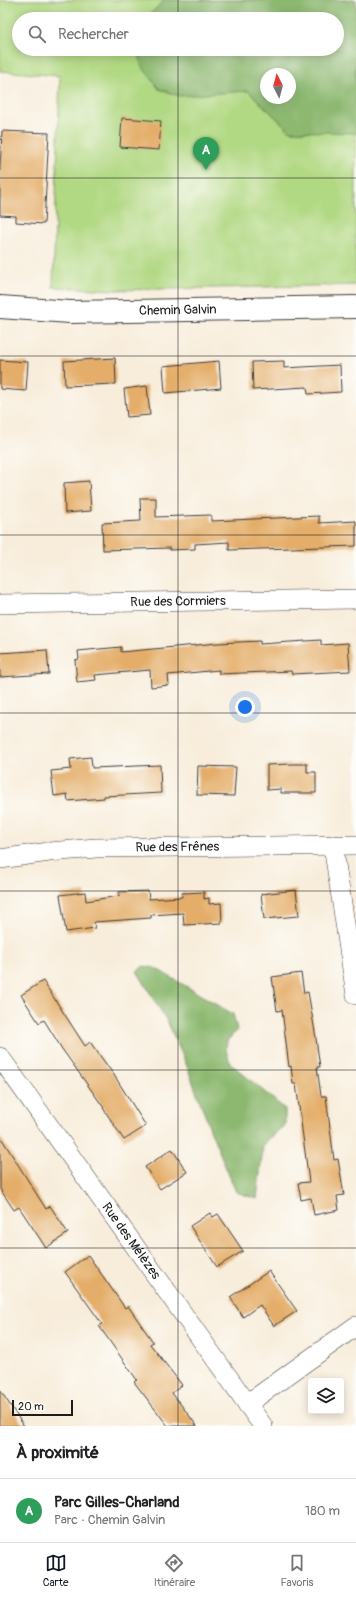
<!DOCTYPE html>
<html lang="fr">
<meta charset="utf-8">
<style>
body{margin:0;font-family:Pangolin,sans-serif;background:#f6f6f6;color:#202124}
.controls{position:absolute;right:12px;bottom:12px;display:grid;overflow:hidden;border-radius:4px;box-shadow:0 2px 10px #0003}
.controls button{width:36px;height:36px;display:grid;place-items:center;padding:0;border:0;border-bottom:1px solid #e0e0e0;background:#fff;color:#202124;font:20px sans-serif}
.compass{position:absolute;left:260px;top:68px;width:36px;height:36px;border-radius:50%;background:#fff;box-shadow:0 2px 10px #0003;rotate:354deg}
.scale{position:absolute;left:12px;bottom:10px;width:61px;box-sizing:border-box;padding-left:4px;border:2px solid #1c1c1c;border-top:0;font-size:11px;line-height:14px;white-space:nowrap;color:#1c1c1c;-webkit-text-stroke:3px #fdfcf7;paint-order:stroke}
.you{position:absolute;left:245px;top:707px;width:14px;height:14px;margin:-10px;border:3px solid #fff;border-radius:50%;background:#1a73e8;box-shadow:0 0 0 6px #1a73e833}
.badge{display:grid;place-items:center;width:26px;height:26px;border-radius:50%;background:#111827;color:#fff;font-size:13px;font-weight:700}
.pin{position:absolute;translate:-50% -33px;filter:drop-shadow(0 1px 2px #0008)}
.pin::after{content:'';position:absolute;top:21px;width:14px;height:12px;background:inherit;clip-path:polygon(0 0,100% 0,50% 100%)}
.list{margin:0;padding:0;list-style:none}
h2{display:flex;justify-content:space-between;align-items:center;height:52px;margin:0;padding:0 16px;font-size:17px}
h2 small{font-size:13px;font-weight:400;color:#757577}
.list li{display:grid;grid-template-columns:26px 1fr auto;gap:12px;align-items:center;box-sizing:border-box;height:64px;padding:0 16px;border-top:1px solid #e0e0e0}
.list b{display:block;font-size:15px;white-space:nowrap}
.list p{margin:0;font-size:13px;white-space:nowrap;color:#757577}
.list em{font-size:13px;font-style:normal;color:#757577}
.icon{flex:none;width:22px;height:22px;fill:none;stroke:currentColor;stroke-width:2;stroke-linecap:round;stroke-linejoin:round}
.map{position:relative;flex:none;width:356px;height:1426px;overflow:hidden}
.search{position:absolute;background:#fff;box-shadow:0 2px 10px #0003;left:12px;right:12px;top:12px;height:44px;display:flex;align-items:center;gap:10px;box-sizing:border-box;padding:0 14px;border-radius:22px;color:#757577;font-size:15px}
.sheet{height:116px;background:#fff}
nav{display:flex;justify-content:space-around;align-items:center;box-sizing:border-box;height:56px;border-top:1px solid #e0e0e0;background:#fff;font-size:11px;color:#757577}
nav a{display:grid;justify-items:center;gap:2px}
nav .on{color:#111827}
.map>svg:first-child{display:block}
.green{fill:#b1d882;stroke:#667a4f;fill-rule:evenodd}
.forest{fill:#8cb870;stroke:#546a46;fill-rule:evenodd}
.building{fill:#e4ad69}
.lines{fill:none;stroke-linecap:round;stroke-linejoin:round}
.street-casing{stroke:#3d3b39;stroke-width:20}
.secondary-casing{stroke:#3d3b39;stroke-width:24}
.street{stroke:#fff;stroke-width:19}
.secondary{stroke:#fff;stroke-width:22}
.grid{fill:none;stroke:#1c1c1c;stroke-width:1;stroke-opacity:0.55}
.labels{text-anchor:middle;dominant-baseline:central;stroke-width:3;stroke-linejoin:round;paint-order:stroke}
.street-label{font-size:13px;fill:#1c1c1c;stroke:#fdfcf7}
</style>
<div class="map">
<svg width="356" height="1426" viewBox="0 0 356 1426">
<rect width="100%" height="100%" fill="#fdfcf7"/>
<filter id="ink" filterUnits="userSpaceOnUse"><feTurbulence type="fractalNoise" baseFrequency=".025" numOctaves="2"/><feDisplacementMap in="SourceGraphic" scale="8" xChannelSelector="R" yChannelSelector="G"/><feConvolveMatrix kernelMatrix="1 2 1 2 8 2 1 2 1" color-interpolation-filters="sRGB"/></filter>
<filter id="wash" filterUnits="userSpaceOnUse"><feTurbulence type="fractalNoise" baseFrequency=".012" numOctaves="4" result="noise"/><feDisplacementMap in="SourceGraphic" scale="16" xChannelSelector="R" yChannelSelector="G"/><feGaussianBlur stdDeviation="0.9" result="paint"/><feColorMatrix in="noise" values="0 0 0 0 0 0 0 0 0 0 0 0 0 0 0 0 0 1.4 0 .05"/><feComposite in="paint" operator="in"/></filter>
<g filter="url(#wash)">
<rect width="100%" height="100%" fill="#f8eddb"/>
<path class="green" d="M0,0h356v285l-239,5 -64,-3 7,-211 -60,-5zM19,19h318v30h-318zM266,74h24v24h-24z"/>
<g class="forest">
<path d="M165,0h191v133l-66,-2 -42,-40 -69,5 -20,-7 -18,-24 -2,-16h198v-30h-190l2,-4zM266,74h24v24h-24z"/>
<polygon points="144,966 155,968 233,1014 237,1030 227,1041 226,1050 230,1063 285,1109 285,1125 268,1139 263,1147 257,1199 236,1192 212,1134 185,1061 167,1021 137,971"/>
</g>
<g id="blocks">
<g class="building">
<polygon points="122,118 161,121 159,150 120,147"/>
<polygon points="2,131 49,133 44,224 16,222 16,216 0,215 0,168"/>
<polygon points="115,358 116,384 65,386 64,361"/>
<polygon points="0,360 28,362 26,391 0,389"/>
<polygon points="219,361 221,388 165,393 163,366"/>
<polygon points="284,361 284,368 340,365 341,392 308,394 307,387 253,390 252,362"/>
<polygon points="147,386 150,415 127,417 124,389"/>
<polygon points="89,481 91,511 65,513 64,483"/>
<polygon points="140,498 156,498 156,517 211,515 211,521 319,516 319,523 356,521 356,546 229,550 229,542 195,544 195,549 170,550 170,548 103,550 102,523 141,521"/>
<polygon points="321,640 321,645 348,643 350,671 292,674 291,671 219,674 219,670 168,675 169,685 151,687 150,670 95,675 96,680 77,682 75,660 79,659 78,651 121,647 121,652 218,643 260,641 260,644"/>
<polygon points="47,650 49,674 0,677 0,653"/>
<polygon points="91,757 92,768 160,765 161,793 104,796 104,798 68,801 67,794 54,796 51,771 71,769 70,759"/>
<polygon points="292,764 307,764 307,772 316,772 316,793 281,793 281,789 267,790 267,765"/>
<polygon points="198,766 236,767 234,796 197,795"/>
<polygon points="296,890 299,916 264,919 261,894"/>
<polygon points="148,891 149,899 182,897 182,893 204,892 204,899 209,898 209,904 221,903 222,923 184,925 183,913 151,915 151,918 94,922 95,928 66,932 60,895 85,892 86,901 119,896 119,892"/>
<polygon points="301,973 304,993 308,992 315,1032 320,1067 317,1067 321,1096 326,1096 334,1160 338,1159 344,1195 337,1196 339,1210 314,1215 311,1198 301,1200 298,1183 309,1182 296,1084 293,1084 291,1066 289,1067 282,1010 277,1011 272,977"/>
<polygon points="43,981 85,1046 90,1042 114,1075 146,1126 124,1140 103,1108 104,1108 62,1049 44,1020 39,1023 21,995"/>
<polygon points="0,1136 46,1209 50,1206 68,1233 46,1248 19,1207 14,1210 0,1189"/>
<polygon points="172,1149 187,1172 160,1189 145,1167"/>
<polygon points="210,1213 213,1217 218,1214 243,1251 217,1267 190,1226"/>
<polygon points="88,1255 125,1308 128,1306 153,1342 150,1344 182,1385 172,1393 197,1426 168,1426 134,1382 137,1380 99,1326 102,1324 65,1272"/>
<polygon points="269,1271 297,1311 274,1326 260,1305 243,1317 230,1297"/>
<polygon points="0,1390 24,1426 0,1426"/>
</g>
</g>
</g>
<g filter="url(#ink)">
<use href="#blocks" fill-opacity="0" stroke="#3d3b39" stroke-width="1"/>
<g class="lines">
<g class="street-casing">
<g id="street">
<path id="s1" d="M0,604l356,-5"/>
<polyline points="333,845 356,995"/>
<path id="s2" d="M0,859l49,-7 47,-4 260,-3"/>
<path id="s3" d="M0,1057l263,369"/>
<polyline points="247,1404 356,1326"/>
</g>
</g>
<g class="secondary-casing">
<g id="secondary">
<path id="s4" d="M0,307l70,5 286,-5"/>
</g>
</g>
<use href="#street" class="street"/>
<use href="#secondary" class="secondary"/>
</g>
</g>
<path class="grid" d="M178,0v19M178,49v1377M0,178h356M0,356h356M0,535h356M0,713h356M0,891h356M0,1070h356M0,1248h356"/>
<g class="labels">
<g class="street-label">
<text stroke="none"><textPath href="#s4" startOffset="178">Chemin Galvin</textPath></text>
<text stroke="none"><textPath href="#s1" startOffset="178">Rue des Cormiers</textPath></text>
<text stroke="none"><textPath href="#s2" startOffset="178">Rue des Frênes</textPath></text>
<text stroke="none"><textPath href="#s3" startOffset="226">Rue des Mélèzes</textPath></text>
</g>
</g>
</svg>
<div class="controls">
<button><svg class="icon" aria-label="layers" viewBox="0 0 24 24"><path d="M12 4l9 5-9 5-9-5zM3 14l9 5 9-5"/></svg></button>
</div>
<svg class="compass" viewBox="-18 -18 36 36"><path d="M0-13l5 13h-10z" fill="#e53935"/><path d="M0 13l5-13h-10z" fill="#757577"/></svg>
<div class="scale">20 m</div>
<div class="you"></div>
<div class="pin badge" style="left:206px;top:170px;background:#2e9e5b">A</div>
<div class="search"><svg class="icon" aria-label="search" viewBox="0 0 24 24"><circle cx="10" cy="10" r="6"/><path d="M15 15l6 6"/></svg>Rechercher</div>
</div>
<section class="sheet">
<h2>À proximité<small></small></h2>
<ul class="list">
<li><span class="badge" style="background:#2e9e5b">A</span><div><b>Parc Gilles-Charland</b><p>Parc · Chemin Galvin</p></div><em>180 m</em></li>
</ul>
</section>
<nav>
<a class="on"><svg class="icon" aria-label="map" viewBox="0 0 24 24"><path d="M3 6l6-2 6 2 6-2v14l-6 2-6-2-6 2zM9 4v14M15 6v14"/></svg>Carte</a>
<a><svg class="icon" aria-label="directions" viewBox="0 0 24 24"><path d="M12 3l9 9-9 9-9-9zM9 14v-3h6M13 9l2 2-2 2"/></svg>Itinéraire</a>
<a><svg class="icon" aria-label="saved" viewBox="0 0 24 24"><path d="M7 4h10v16l-5-4-5 4z"/></svg>Favoris</a>
</nav>
